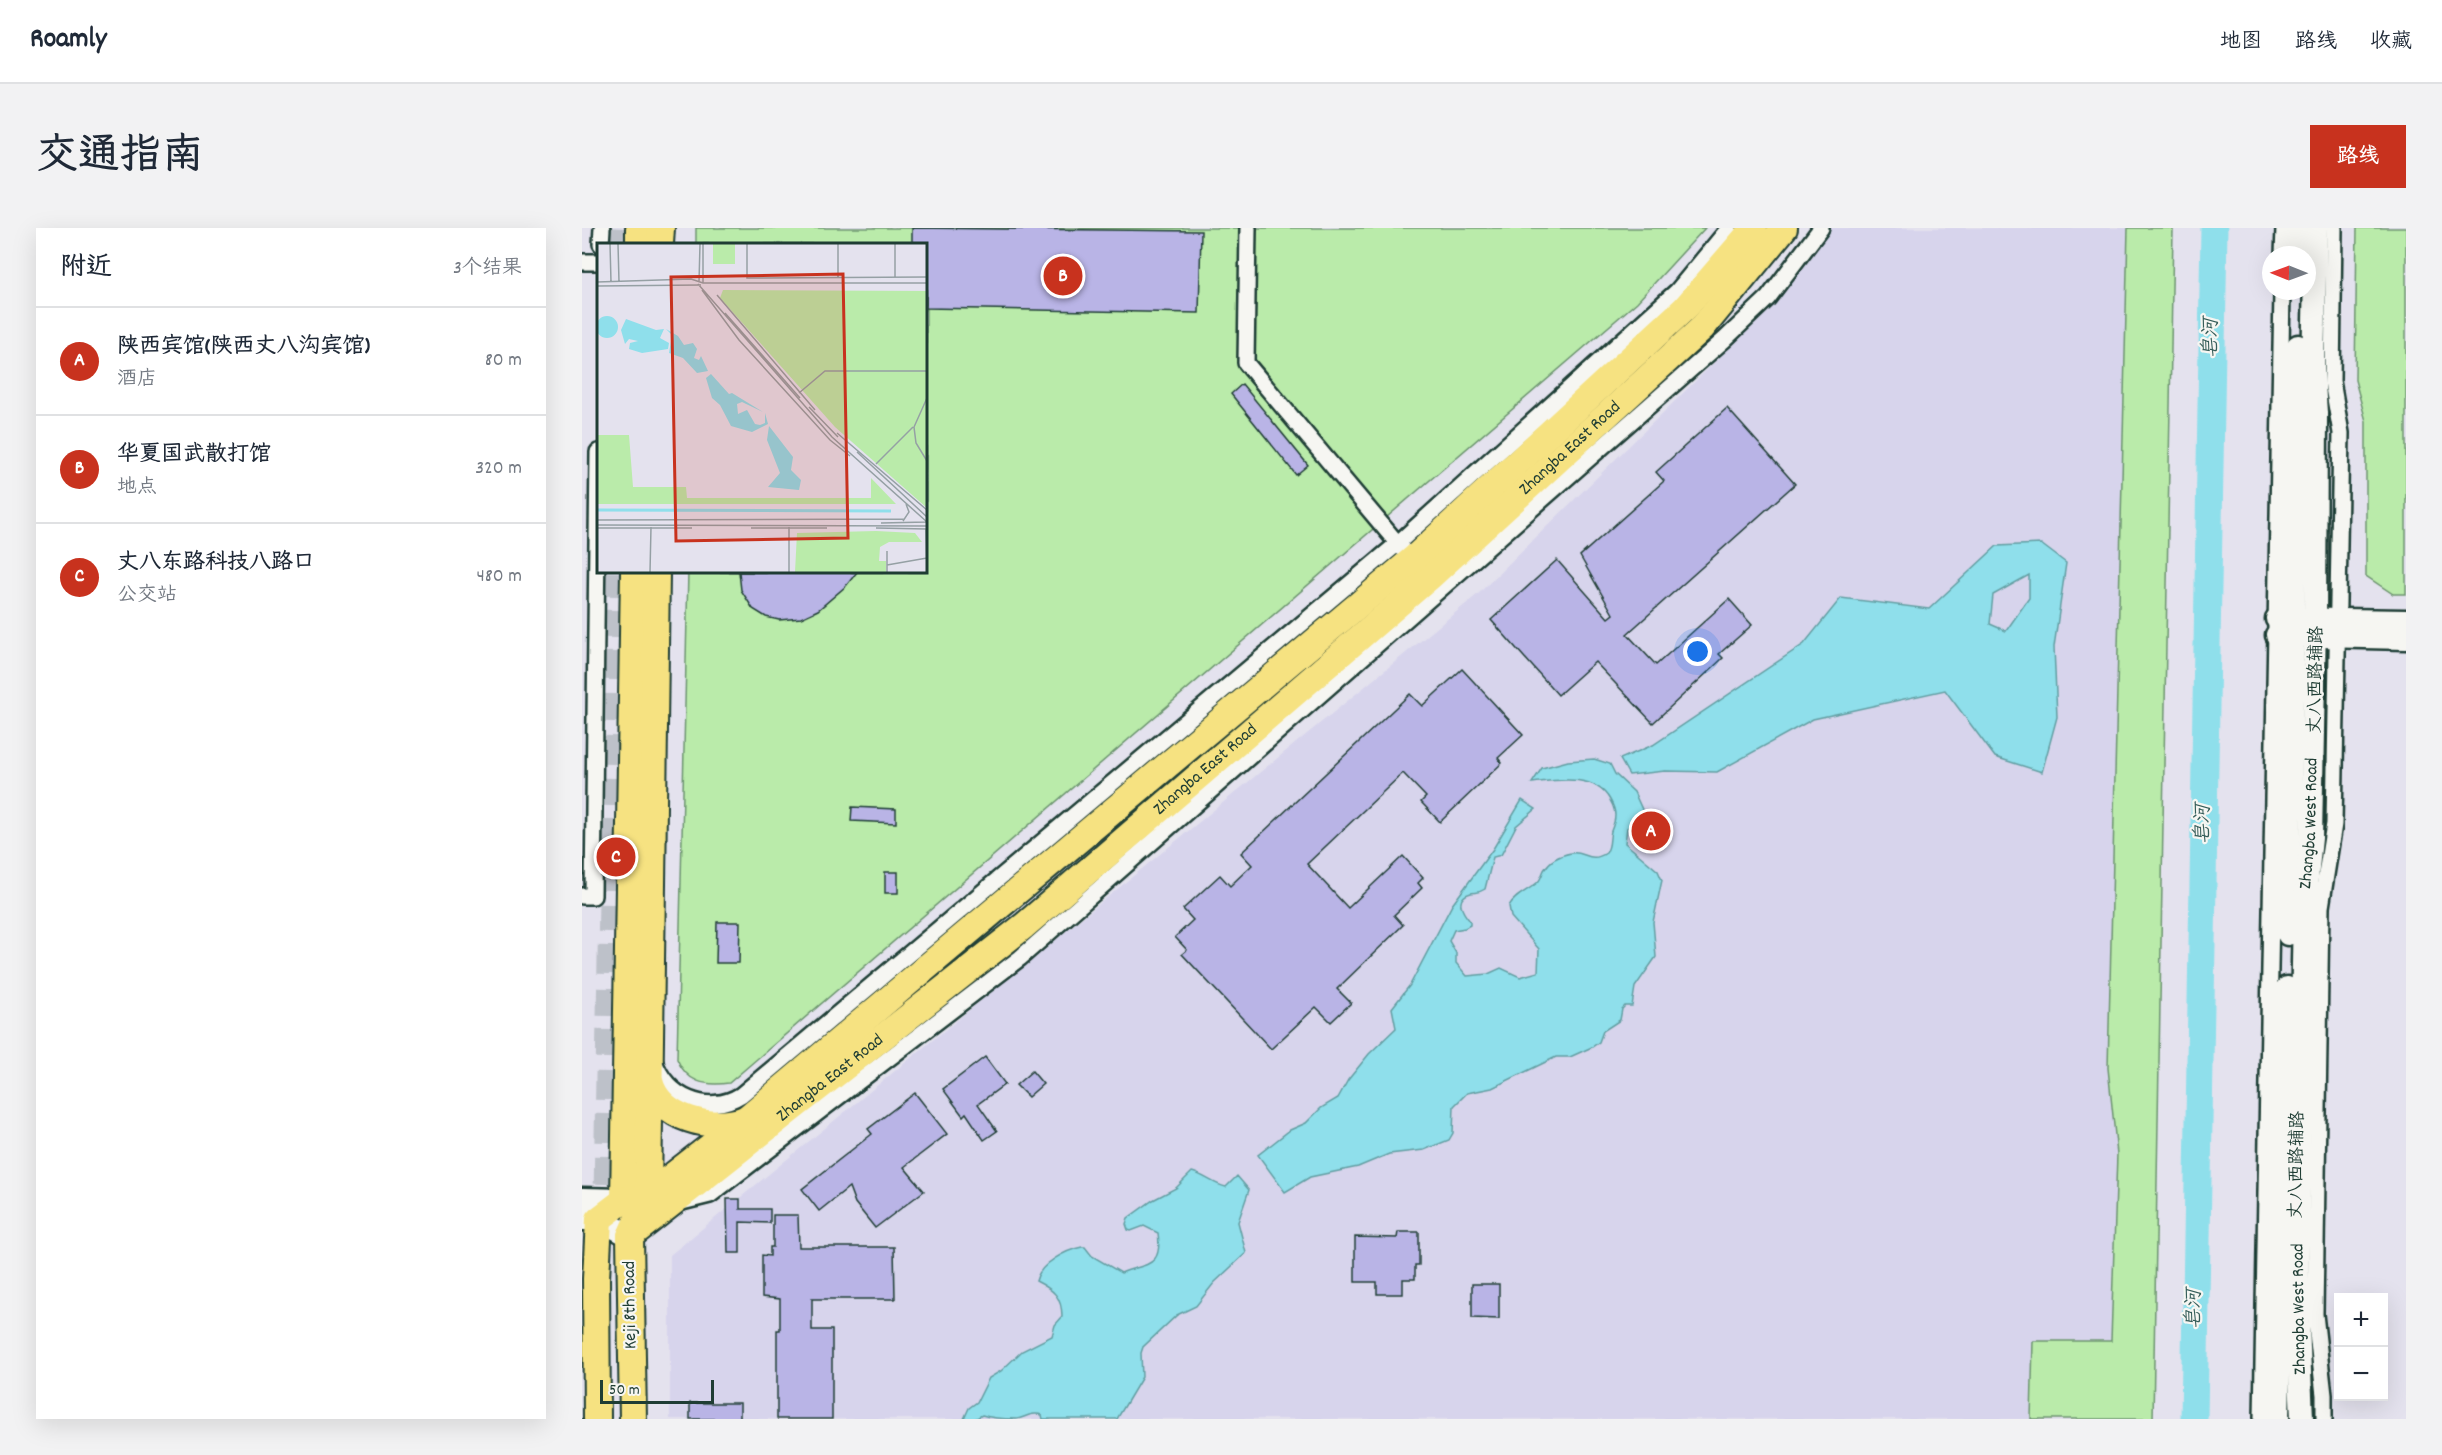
<!DOCTYPE html>
<html lang="zh">
<meta charset="utf-8">
<style>
body{margin:0;font-family:Dekko,"LXGW WenKai TC",sans-serif;background:#f2f2f3;color:#1f2937}
.controls{position:absolute;right:18px;bottom:18px;display:grid;overflow:hidden;border-radius:0px;box-shadow:0 6px 24px #0002}
.controls button{width:54px;height:54px;display:grid;place-items:center;padding:0;border:0;border-bottom:2px solid #e0e1e3;background:#fff;color:#1f2937;font:30px sans-serif}
.compass{position:absolute;left:1680px;top:18px;width:54px;height:54px;border-radius:50%;background:#fff;box-shadow:0 6px 24px #0002;rotate:271deg}
.scale{position:absolute;left:18px;bottom:15px;width:114px;box-sizing:border-box;padding-left:6px;border:3px solid #1f3d34;border-top:0;font-size:16px;line-height:21px;white-space:nowrap;color:#1f3d34;-webkit-text-stroke:4px #f6f6f2;paint-order:stroke}
.you{position:absolute;left:1116px;top:424px;width:21px;height:21px;margin:-15px;border:4px solid #fff;border-radius:50%;background:#1a73e8;box-shadow:0 0 0 9px #1a73e833}
.badge{display:grid;place-items:center;width:39px;height:39px;border-radius:50%;background:#c8321e;color:#fff;font-size:20px;font-weight:700}
.pin{position:absolute;translate:-50% -50%;border:3px solid #fff;box-shadow:0 2px 6px #0006}
.list{margin:0;padding:0;list-style:none}
h2{display:flex;justify-content:space-between;align-items:center;height:78px;margin:0;padding:0 24px;font-size:26px}
h2 small{font-size:20px;font-weight:400;color:#747a83}
.list li{display:grid;grid-template-columns:39px 1fr auto;gap:18px;align-items:center;box-sizing:border-box;height:108px;padding:0 24px;border-top:2px solid #e0e1e3}
.list b{display:block;font-size:22px;white-space:nowrap}
.list p{margin:0;font-size:20px;white-space:nowrap;color:#747a83}
.list em{font-size:20px;font-style:normal;color:#747a83}
.map{position:relative;flex:none;width:1824px;height:1191px;overflow:hidden;border-radius:0px}
header{display:flex;align-items:center;gap:36px;box-sizing:border-box;height:84px;padding:0 30px;background:#fff;border-bottom:2px solid #e0e1e3}
header strong{font-size:28px}
nav{display:flex;gap:33px;margin-inline-start:auto;font-size:21px}
.intro{display:flex;align-items:center;justify-content:space-between;box-sizing:border-box;height:144px;padding:0 36px}
h1{margin:0;font-size:42px}
.button{padding:15px 27px;border-radius:0px;background:#c8321e;color:#fff;font-size:21px;font-weight:700}
main{display:flex;gap:36px;padding:0 36px}
aside{flex:1;background:#fff;border-radius:0px;box-shadow:0 6px 24px #0002}
.map>svg:first-child{display:block}
.built{fill:#d7d4ec}
.green{fill:#baebaa;stroke:#6c946f;stroke-width:1.5}
.water{fill:#8fdfeb;stroke:#629ea2;stroke-width:1.5;fill-rule:evenodd}
.lines{fill:none;stroke-linecap:round;stroke-linejoin:round}
.river{stroke:#8fdfeb;stroke-width:27}
.building{fill:#b9b4e6;stroke:#1f3d34;stroke-width:1.5}
.highway-tunnel{stroke:#bdc1c9;stroke-width:28;stroke-dasharray:28 14;stroke-linecap:butt}
.street-casing{stroke:#1f3d34;stroke-width:20}
.secondary-casing{stroke:#1f3d34;stroke-width:27}
.primary-casing{stroke:#1f3d34;stroke-width:30}
.street{stroke:#f6f6f2;stroke-width:15}
.secondary{stroke:#f6f6f2;stroke-width:22}
.primary{stroke:#f6e281;stroke-width:26}
.labels{text-anchor:middle;dominant-baseline:central;stroke-width:4.5;stroke-linejoin:round;paint-order:stroke}
.street-label{font-size:18px;fill:#1f3d34;stroke:#f6f6f2}
.water-label{font-size:20px;font-style:italic;fill:#355d59;stroke:#f6f6f2}
.inset-river{fill:none;stroke:#8fdfeb;stroke-width:3}
.inset-road{fill:none;stroke:#95a0a4;stroke-width:1.5}
.view{fill:#c8321e;fill-opacity:0.15;stroke:#c8321e;stroke-width:3}
.inset-edge{fill:none;stroke:#1f3d34;stroke-width:3}
</style>
<header>
<strong>Roamly</strong>
<nav><a>地图</a><a>路线</a><a>收藏</a></nav>
</header>
<div class="intro"><h1>交通指南</h1><a class="button">路线</a></div>
<main>
<aside>
<h2>附近<small>3个结果</small></h2>
<ul class="list">
<li><span class="badge">A</span><div><b>陕西宾馆(陕西丈八沟宾馆)</b><p>酒店</p></div><em>80 m</em></li>
<li><span class="badge">B</span><div><b>华夏国武散打馆</b><p>地点</p></div><em>320 m</em></li>
<li><span class="badge">C</span><div><b>丈八东路科技八路口</b><p>公交站</p></div><em>480 m</em></li>
</ul>
</aside>
<div class="map">
<svg width="1824" height="1191" viewBox="0 0 1824 1191">
<rect width="100%" height="100%" fill="#e4e2ee"/>
<filter id="ink" filterUnits="userSpaceOnUse"><feTurbulence type="fractalNoise" baseFrequency=".0167" numOctaves="2"/><feDisplacementMap in="SourceGraphic" scale="12" xChannelSelector="R" yChannelSelector="G"/><feConvolveMatrix kernelMatrix="1 2 1 2 8 2 1 2 1" color-interpolation-filters="sRGB"/></filter>
<g filter="url(#ink)">
<polygon class="built" points="1247,0 1546,0 1526,840 1535,926 1529,1113 1451,1113 1449,1191 88,1191 88,1027 896,366 1143,124"/>
<g class="green">
<path d="M114,0h1009l-68,74 -908,781c-24,3 -42,0 -52,-24l11,-487h238v-328h-230z"/>
<polygon points="1546,0 1591,0 1571,1191 1449,1191 1451,1113 1529,1113 1535,926 1526,840"/>
<polygon points="1775,0 1824,0 1824,366 1811,366 1784,348 1784,193 1773,152"/>
</g>
<g class="water">
<path d="M1459,316l25,19 -12,84 3,70 -15,55 -47,-15 -50,-67 -132,29 -96,53 -52,-1 -36,4 -9,-16 33,-14 151,-101 37,-46 88,11 68,-63zM1447,347v23l-23,33 -16,-7 3,-29z"/>
<path d="M1012,531l16,5 5,10 19,18 11,24 -18,12 -2,15 33,28 4,9 -9,42 3,35 -21,30 -3,19h-7l-3,3 -2,11 -17,11 -4,11 -7,5 -22,10h-14l-64,31 -25,5 -13,13 -1,27 -4,7 -25,10 -35,4 -31,13 -48,10 -25,15 -27,-37 32,-25 16,-7 15,-15 17,-10 10,-18 21,-26 27,-26 -4,-20 18,-23 42,-80 41,-56 29,-49 14,9 -20,17 -15,29 -8,2 -8,32c-6,4 -8,3 -14,4 -18,5 -8,20 -1,28v4l-5,3 -11,2 -5,11 7,12v10l11,13 21,-2 13,-6 19,9 18,-5 1,-23 -28,-32 -2,-11c7,-12 19,-15 29,-24 3,-3 4,-8 6,-12 6,-10 16,-15 27,-17 13,-3 19,11 35,0 5,-7 3,-14 5,-22 5,-12 6,-19 -1,-31 -15,-27 -53,-20 -78,-17l10,-15 26,-7z"/>
<path d="M610,944c12,3 23,13 34,15l11,-11 12,14 -11,32 8,31 -32,30 -18,23 -19,9 -34,32 -2,6 1,24 -25,42h-74l-1,-4c-10,-3 -16,2 -25,4 -12,0 -24,0 -35,-4l-7,4h-11l5,-11 8,-6 12,-24 12,-7 21,-20 30,-15 3,-11 7,-8c0,-20 -8,-27 -26,-36 4,-18 31,-31 46,-34h3l7,9 29,17c25,-10 42,-5 37,-40l-14,-7 -13,5 -3,-1 -2,-6 2,-6 25,-18 23,-12z"/>
</g>
<g class="lines">
<polyline class="river" points="1612,1191 1632,0"/>
</g>
<g class="building">
<polygon points="330,0 619,3 617,85 344,80 344,16 330,16"/>
<polygon points="660,156 726,237 714,247 649,166"/>
<polygon points="1145,180 1213,256 1045,406 1074,437 1147,371 1170,397 1137,426 1141,430 1071,495 1013,434 976,467 909,392 975,332 1026,390 1031,386 998,328 1082,253 1074,244"/>
<polygon points="157,344 275,344 264,358 236,382 219,390 197,392 184,389 171,381 159,362"/>
<polygon points="880,441 941,507 916,530 920,535 858,594 839,574 844,569 821,545 725,636 766,680 821,628 841,650 836,655 840,660 812,687 821,697 755,761 769,775 749,794 734,779 689,821 600,726 605,722 593,709 611,692 601,681 638,647 648,658 670,637 659,625 828,466 840,478"/>
<polygon points="270,579 314,581 314,595 269,593"/>
<rect x="303" y="644" width="13" height="21"/>
<polygon points="135,694 158,694 157,735 134,735"/>
<polygon points="403,829 423,856 396,876 415,903 402,912 384,885 381,888 361,861"/>
<polygon points="450,843 461,856 446,869 434,857"/>
<polygon points="333,865 365,906 322,939 342,963 293,1000 273,975 267,959 237,983 220,961 290,906 286,901"/>
<polygon points="145,971 158,971 158,981 188,981 188,995 158,994 158,1025 146,1025"/>
<polygon points="191,987 216,987 217,1019 312,1019 313,1071 230,1071 230,1102 250,1102 250,1191 195,1191 195,1102 198,1102 198,1071 180,1069 180,1027 188,1028 188,1019 191,1019"/>
<polygon points="816,1004 837,1004 837,1037 833,1037 833,1051 821,1051 821,1066 795,1066 795,1054 773,1054 773,1009 815,1010"/>
<polygon points="890,1056 917,1056 917,1091 890,1090"/>
<rect x="108" y="1175" width="50" height="16"/>
</g>
<g class="lines">
<g class="highway-tunnel">
<polyline points="41,16 42,0"/>
<polyline points="25,998 36,344"/>
</g>
<g class="street-casing">
<g id="street">
<polyline points="666,0 664,135 821,322"/>
<polyline points="19,16 20,0"/>
<polyline points="1701,27 1702,0"/>
<polyline points="0,34 16,34"/>
<polyline points="0,668 11,668 16,224"/>
<path d="M72,832c11,37 54,56 87,35l656,-551 280,-253 52,-63"/>
<polyline points="100,974 128,967 438,730 1142,112 1186,70 1239,0"/>
<polyline points="1680,1191 1700,63"/>
<polyline points="1742,1191 1742,1167 1733,1086 1739,679 1752,596 1759,205 1750,153 1752,0"/>
</g>
</g>
<g class="secondary-casing">
<g id="secondary">
<polyline points="1718,27 1718,0"/>
<polyline points="1695,391 1824,393"/>
<polyline points="1695,407 1824,410"/>
<polyline points="1706,706 1716,118"/>
<polyline points="0,971 42,972"/>
<polyline points="0,991 17,991 48,1008"/>
<polyline points="1696,1191 1705,760"/>
<path id="s1" d="M1720,1191l-5,-118 7,-393 7,-70 4,-218 1,-207 -3,-43 3,-142"/>
</g>
</g>
<g class="primary-casing">
<g id="primary">
<polyline points="57,16 57,0"/>
<polyline points="78,16 79,0"/>
<path d="M68,853c9,37 63,51 95,38"/>
<polyline points="42,972 52,344"/>
<path id="s2" d="M48,1008l394,-310 406,-349 272,-249 82,-100"/>
<polyline points="15,1191 14,1051 17,991 42,972 66,967 166,889 831,331 1103,80 1172,0"/>
<polyline points="51,1191 48,1008 66,967 74,344"/>
</g>
</g>
<use href="#street" class="street"/>
<use href="#secondary" class="secondary"/>
<use href="#primary" class="primary"/>
</g>
</g>
<g class="labels">
<g class="street-label">
<text stroke="none"><textPath href="#s2" startOffset="1227">Zhangba East Road</textPath></text>
<text transform="translate(1735 452) rotate(-89)">丈八西路辅路</text>
<text stroke="none"><textPath href="#s2" startOffset="741">Zhangba East Road</textPath></text>
<text stroke="none"><textPath href="#s1" startOffset="596">Zhangba West Road</textPath></text>
<text stroke="none"><textPath href="#s2" startOffset="255">Zhangba East Road</textPath></text>
<text transform="translate(1716 937) rotate(-89)">丈八西路辅路</text>
<text transform="translate(49 1077) rotate(-91)">Keji 8th Road</text>
<text transform="translate(1718 1081) rotate(-91)">Zhangba West Road</text>
</g>
<g class="water-label">
<text transform="translate(1630 110) rotate(-89)">皂河</text>
<text transform="translate(1622 596) rotate(-89)">皂河</text>
<text transform="translate(1613 1081) rotate(-89)">皂河</text>
</g>
</g>
<g transform="translate(15 15)">
<rect width="330" height="330" fill="#e4e2ee"/>
<path d="M116,1h22v20h-22zM126,47l204,1v217l-92,-81 -115,-129zM0,192h32l4,52h53l1,11h184v-20l25,26h-299zM279,288l39,2 7,9h-33l-9,5 -1,14h7v11h-91l2,-39z" fill="#baebaa"/>
<path d="M-1 84a11 11 0 1 1 22 0a11 11 0 1 1-22 0ZM29,76l30,11 8,-1 -4,9 9,5 -1,6 -26,4 -13,-4 1,-6 8,-2 -9,-2 -4,5 -4,-14zM69,86l12,7 6,9 9,-2 4,6 -3,9 5,2 2,-4 7,15 -11,2 -14,-15 -14,-5 3,-18zM114,131l18,20 3,-1 31,19 -21,-10 -5,2 1,10 9,-4 8,14 5,1 5,-2v-10l3,11 -16,8 -21,-6 -11,-21 -8,-7 -6,-20zM172,183l24,31 -2,13 10,10 -2,10 -31,-3 12,-14 -13,-33z" fill="#8fdfeb"/>
<path class="inset-river" d="M0,267l294,1"/>
<path class="inset-road" d="M13,1l1,38M21,1l1,38M106,1v39M150,1v34l180,-1M298,1v33M241,34v-33M0,39l94,-3 12,4h224M102,39l1,-38M101,41l134,153 95,85M0,43l104,-1M105,47l37,50 91,100 20,16M120,52l98,115M128,70l75,85M202,150l26,-22h102M330,155l-13,29 2,16 11,18M212,164l29,30M240,190l90,77M260,209l70,65M279,221l37,-37M0,277l307,-1M306,278l6,-9 -3,-8M284,280l46,-1M0,282l330,1M192,284v45M0,285h95M154,285h76M279,285l51,1M329,286l1,43M290,308v21M290,322l40,-7M53,329l1,-45"/>
<path class="view" d="M246,31l5,264 -172,3 -5,-264z"/>
<rect width="330" height="330" class="inset-edge"/>
</g>
</svg>
<div class="controls">
<button>+</button>
<button>−</button>
</div>
<svg class="compass" viewBox="-18 -18 36 36"><path d="M0-13l5 13h-10z" fill="#e53935"/><path d="M0 13l5-13h-10z" fill="#747a83"/></svg>
<div class="scale">50 m</div>
<div class="you"></div>
<div class="pin badge" style="left:1069px;top:603px">A</div>
<div class="pin badge" style="left:481px;top:48px">B</div>
<div class="pin badge" style="left:34px;top:629px">C</div>
</div>
</main>
